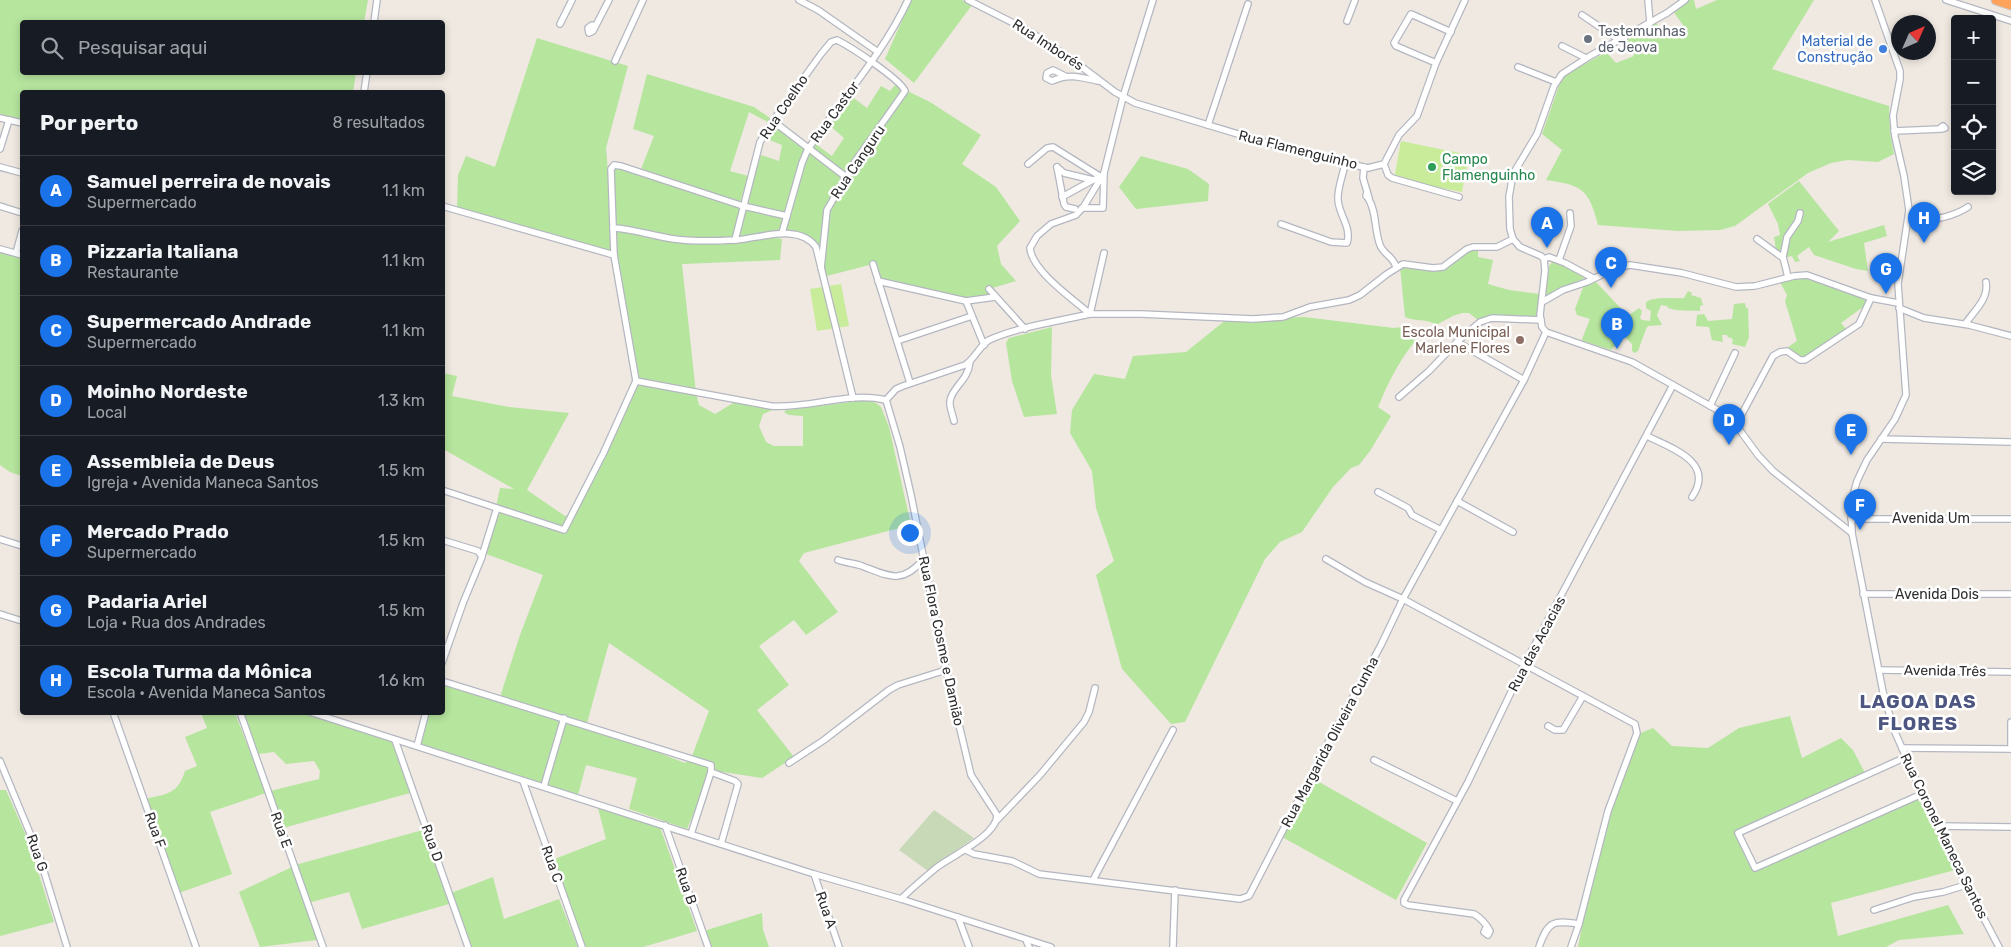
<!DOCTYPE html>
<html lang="pt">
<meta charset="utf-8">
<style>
body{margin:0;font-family:Rubik,sans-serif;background:#20242c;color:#f1f3f6}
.controls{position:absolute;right:15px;top:15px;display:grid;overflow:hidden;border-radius:5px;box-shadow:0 2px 8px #0003}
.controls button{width:45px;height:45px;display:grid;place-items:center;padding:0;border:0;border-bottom:1px solid #363941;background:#171b24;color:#f1f3f6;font:25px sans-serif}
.compass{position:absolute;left:1891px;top:15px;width:45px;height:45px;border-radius:50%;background:#171b24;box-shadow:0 2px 8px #0003;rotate:45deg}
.you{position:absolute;left:909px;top:532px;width:18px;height:18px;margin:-12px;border:4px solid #fff;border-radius:50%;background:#1a73e8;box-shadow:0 0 0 8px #1a73e833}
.badge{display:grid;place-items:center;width:32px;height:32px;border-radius:50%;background:#1a73e8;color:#fff;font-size:16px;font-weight:700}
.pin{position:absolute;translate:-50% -41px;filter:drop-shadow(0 1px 2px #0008)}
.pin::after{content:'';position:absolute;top:26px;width:18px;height:15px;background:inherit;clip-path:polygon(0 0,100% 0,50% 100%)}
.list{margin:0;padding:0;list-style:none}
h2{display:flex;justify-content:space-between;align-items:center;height:65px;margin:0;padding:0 20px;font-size:21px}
h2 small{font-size:16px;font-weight:400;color:#9ea1a6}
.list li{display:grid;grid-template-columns:32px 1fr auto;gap:15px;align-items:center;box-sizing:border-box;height:70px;padding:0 20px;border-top:1px solid #363941}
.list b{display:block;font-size:19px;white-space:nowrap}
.list p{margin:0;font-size:16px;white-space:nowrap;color:#9ea1a6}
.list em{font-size:16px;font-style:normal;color:#9ea1a6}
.icon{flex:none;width:28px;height:28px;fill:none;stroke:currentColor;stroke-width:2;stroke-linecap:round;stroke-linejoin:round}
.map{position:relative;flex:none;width:2011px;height:947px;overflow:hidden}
.search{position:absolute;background:#171b24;box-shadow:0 2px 8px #0003;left:20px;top:20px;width:425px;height:55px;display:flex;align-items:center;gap:12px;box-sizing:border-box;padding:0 18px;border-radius:5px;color:#9ea1a6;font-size:19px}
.panel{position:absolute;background:#171b24;box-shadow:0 2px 8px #0003;left:20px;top:90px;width:425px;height:625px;border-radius:5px}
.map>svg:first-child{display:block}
.green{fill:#b6e59e}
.cemetery{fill:#c8d9b8}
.pitch{fill:#c9ec9a}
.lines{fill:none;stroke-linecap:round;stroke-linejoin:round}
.minor-casing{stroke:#b4b7c1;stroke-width:8}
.highway-casing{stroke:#c9c9c9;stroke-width:11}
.minor{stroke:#fff;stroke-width:5.5}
.highway{stroke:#ffa35c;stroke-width:9}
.worship-dot{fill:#6b7280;stroke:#fff;stroke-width:2}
.shop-dot{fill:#3f7fe0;stroke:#fff;stroke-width:2}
.leisure-dot{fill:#2e9e5b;stroke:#fff;stroke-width:2}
.education-dot{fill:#8d6e63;stroke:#fff;stroke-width:2}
.labels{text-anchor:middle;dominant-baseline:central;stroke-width:5;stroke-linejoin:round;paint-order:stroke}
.worship-label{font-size:14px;fill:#5b616d;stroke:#fff;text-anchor:start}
.shop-label{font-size:14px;fill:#366cbe;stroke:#fff;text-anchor:end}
.street-label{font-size:14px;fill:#2e2e2e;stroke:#fff}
.leisure-label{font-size:14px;fill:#27864d;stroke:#fff;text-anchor:start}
.education-label{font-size:14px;fill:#785e54;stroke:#fff;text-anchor:end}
.district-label{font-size:19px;font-weight:bold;letter-spacing:1px;fill:#4d5680;stroke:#fff}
</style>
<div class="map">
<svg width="2011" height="947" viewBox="0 0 2011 947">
<rect width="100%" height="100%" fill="#efe9e1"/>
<g class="green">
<polygon points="0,0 368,0 364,22 22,22 22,72 356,73 353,92 22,92 22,123 0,119"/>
<polygon points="911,0 962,0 972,5 914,83 885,59"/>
<path d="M1687,0h7l2,9 21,-9h97l-42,69 117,37 1,26 4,22 -16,8 -30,-2 -17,3 -23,10 -73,53 -15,4 -42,1 -80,-6c-9,-36 -16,-40 -52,-45l16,-30 -20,-16 19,-54 6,-6 39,-22 10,11 18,-7 -1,-8 -7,-9 30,-16 13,14 14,-12 -10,-14z"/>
<path d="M537,38l91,28 -22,82 8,94v-9l4,-4 -5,-1 -2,-59 3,-4 7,1 122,40 -7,30 25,-81 18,6 3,-16 -18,-7 9,-17 36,27 4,-6 19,14 12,-18 -15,-13 22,-29 16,12 14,-22 9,5 5,-6 35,17 51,33 -19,29 34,23 24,34 -23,25 4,18 15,17 -27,8 6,8 -30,4 -87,-20 -5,-17 -50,13c-2,-9 -3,-21 -7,-30 -11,-24 -59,-11 -80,-10l-1,3 -50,1 -61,-12c35,14 77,16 115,13 14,-1 29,-6 43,-3l-2,21 -98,4 14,129 3,12 16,9 20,-12 40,7 -12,5 -4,12 7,16 8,4h29v-30l-14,-1 -5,-3 2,-2 81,-10 9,3 5,4 8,20 22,98 -107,28 -5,8 39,51 -32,23 -12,-15 -35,26 30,39 -32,25 37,47 -32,21 -46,-7 -2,-6 -27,64 -58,-20 8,-31 -51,-13 -8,30 -159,-51 9,-31 14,-1 1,-29 209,67 33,13 7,-7 17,-45 -100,-68 -22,80 -87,-26 20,-62 23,-60 -57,-21 14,-66 14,1 -71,-40v-76l14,3 -5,20 57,11 60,6 -42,77 38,26 9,-4 63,-128 -8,-53 -15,-76 -104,-33 -53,-12 1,-35 8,-19 29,11z"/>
<polygon points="647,74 754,107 770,118 768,122 749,112 730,171 748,176 740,203 641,169 654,136 633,129"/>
<polygon points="1141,156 1188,169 1209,184 1208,201 1136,209 1119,187"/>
<polygon points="1799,181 1839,231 1828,242 1884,225 1887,236 1864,243 1868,271 1856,269 1814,255 1809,247 1797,256 1800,261 1795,262 1792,256 1783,258 1776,251 1774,237 1780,235 1778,224 1768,204"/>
<path d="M1478,249v8l15,3 -5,24 21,6 31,4 -4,22 -58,4 -9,-7h-7l-9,3 -17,9c-9,-7 -21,-3 -31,-8l-5,-50c12,-1 34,7 44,3 13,-6 19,-19 34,-21z"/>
<polygon points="0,252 22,258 22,476 10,472 0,465"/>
<polygon points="1556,261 1585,278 1545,297 1549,266 1552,262"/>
<polygon points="1795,278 1811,278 1864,298 1866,301 1863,307 1841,323 1846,329 1801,359 1788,347 1797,341 1785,301 1787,295 1780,282"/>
<path d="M1595,281l33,35 11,-8 3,3 -2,7 2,2 8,1 1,-10 -5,-3v-6c11,-6 25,-3 38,-4l4,-7 4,2 -1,2 10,3 2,7 -3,1v5c-11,-1 -21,1 -32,-3l-1,-2 -6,-1 -4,10 5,10 -14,1 -2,3 -8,22 -3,2 -3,-2v-7l-8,-8 -13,14 -28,-9 -1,-2 8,-20 -13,-4 -2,-6 9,-24z"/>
<polygon points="1745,303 1746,308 1748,308 1749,337 1745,347 1732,344 1733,339 1728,337 1727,335 1722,335 1723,342 1712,340 1709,327 1696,326 1697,315 1704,314 1708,321 1732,319 1734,304"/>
<path d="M1304,317l90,11c12,-2 17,0 25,9 -18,19 -31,46 -41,70l13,9 -21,35 -11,14 -8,3 -18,19 -31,45 -22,10 -15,17 -80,163 -14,2 -49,-55 -26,-94 18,-14 -18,-53 -4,-37 -22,-38 2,-23 22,-36 31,5 8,-23 53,-4 41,-33z"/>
<polygon points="1052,327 1051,375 1057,414 1024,417 1012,381 1006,343 1009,338"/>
<path d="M201,713h34l31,80 -56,19 22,62 -53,19 -34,-94c22,-5 33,-5 40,-28l12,-5 -12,-29 22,-9z"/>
<polygon points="243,713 302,713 392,741 410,793 283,828 270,791 319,779 320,771 314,761 286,764 274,752 258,754"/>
<path d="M1790,716l12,42 39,-20 12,12 12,23 -129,59 18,39 165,-72 36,71 -124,33 7,33 110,-31 16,29 -65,6 -13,7h-308c14,-73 32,-145 60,-213l15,-6 19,18 36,2 31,-20z"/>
<polygon points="1312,778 1427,843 1396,900 1282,837"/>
<polygon points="0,790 6,790 28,840 54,922 0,936"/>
<polygon points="598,808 660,827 697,931 643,947 584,947 552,860 606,839"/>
<polygon points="423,830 449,904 362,929 349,892 308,903 295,865"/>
<polygon points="292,867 317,940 260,947 239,892"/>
<polygon points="493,877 504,919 559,899 578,947 469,947 451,893"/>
<polygon points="762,913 763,930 769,947 709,947 704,931"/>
</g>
<polygon class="cemetery" points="934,810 974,838 928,871 899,850"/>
<g class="pitch">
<polygon points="1401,141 1469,155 1462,192 1394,179"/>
<polygon points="841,284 849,326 817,331 810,289"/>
</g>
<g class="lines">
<g class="minor-casing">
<g id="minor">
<polyline points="799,0 818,10 878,52"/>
<polyline points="968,0 1029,31 1070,58 1115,92 1135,103 1301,153 1368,168 1384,164 1399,135 1417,116 1436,63 1465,0"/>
<polyline points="1648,0 1650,23"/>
<polyline points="1685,0 1667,13 1590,56 1562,74 1554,86 1537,134 1513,174 1509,197 1510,229 1513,239 1520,247 1541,256 1544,259 1545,271 1540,315 1542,327 1546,332 1632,362 1721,412 1736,425 1758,455 1773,471 1852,533"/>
<polyline points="1875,0 1900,71 1900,79 1893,116 1895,137 1904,176 1909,210 1898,284 1906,395 1895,419 1867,460 1857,481 1851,503 1852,533 1883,692 1894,730 1925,800 1971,894 1999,947"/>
<polyline points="1946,0 2011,21"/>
<polyline points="1582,15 1619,40"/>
<polyline points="1347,21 1355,0"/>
<polyline points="374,22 377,0"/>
<polyline points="560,24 572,0"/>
<polyline points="595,26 592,25 588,28 589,33 593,31 609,0"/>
<polyline points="1562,46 1586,58"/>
<polyline points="615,61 643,0"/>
<polyline points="1436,63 1396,46 1394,43 1411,14 1451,32"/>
<polyline points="1518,67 1556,82"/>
<path d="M1065,76l-12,-6 -6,3 -1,5 6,3c17,-8 28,-4 46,0"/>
<polyline points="364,92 367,72"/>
<polyline points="0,118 22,123"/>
<polyline points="773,121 846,177"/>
<polyline points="1208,125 1248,4"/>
<polyline points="1894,131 1941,129 1945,128 1943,126 1939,129"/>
<polyline points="0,149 9,120"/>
<polyline points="1028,164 1047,148 1053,147 1101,177"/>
<polyline points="1384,164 1388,175 1392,178 1459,197"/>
<polyline points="0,167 22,173"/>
<polyline points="1057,167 1064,204 1066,207 1075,209"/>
<polyline points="1057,167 1064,173 1093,180 1101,177"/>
<polyline points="1364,167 1363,178 1369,198 1366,196 1367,192"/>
<polyline points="1062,197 1093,180"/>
<path d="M1368,198c9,14 6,31 12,47 3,9 14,12 16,22"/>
<polyline points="0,206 22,213"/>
<polyline points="442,206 614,255"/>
<polyline points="1082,208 1103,208 1104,173"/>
<path d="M1908,222c20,-1 44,-4 60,-15"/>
<path d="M1281,224l50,18 16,1c5,-15 -8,-28 -9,-43 -1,-11 5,-25 7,-36"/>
<path d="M613,228c21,1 40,8 61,11 20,3 42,2 62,1 25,-2 63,-17 80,7l37,151"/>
<path d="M782,233l20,-70 5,-12c33,-51 75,-95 101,-151"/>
<polyline points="1757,239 1783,258"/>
<path d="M735,240l25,-98 15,-24 46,-64 10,-12 6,-2c14,7 63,39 68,51l-51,72 -27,47 -6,58"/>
<polyline points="0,249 22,255"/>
<polyline points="16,253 22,231"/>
<polyline points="1104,253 1090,314 1141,314 1253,319 1283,317 1310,307 1349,300 1360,295 1387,274 1403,264 1433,268 1443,267 1467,249 1473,247 1497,247 1513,239"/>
<polyline points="1544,259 1549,257 1565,263 1593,278"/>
<polyline points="1559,260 1571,226 1570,213"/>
<polyline points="873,264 910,383"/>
<polyline points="1788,277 1783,257 1787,237 1798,221 1800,213"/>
<polyline points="878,281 966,301 995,297"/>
<polyline points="989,289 1025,329"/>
<polyline points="966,301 984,345"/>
<polyline points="1542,302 1563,290 1587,282 1616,268 1630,265 1682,273 1736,287 1755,286 1794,276 1807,275 1871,298 1898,303"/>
<polyline points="1899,308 1924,318 1969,325 2011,336"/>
<path d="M1965,324c9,-13 24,-25 21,-42"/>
<polyline points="897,341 972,316"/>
<polyline points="1524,380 1457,342 1480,322 1492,318 1541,320"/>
<path d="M636,381l135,25c38,3 79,-15 115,-6"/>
<polyline points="1399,397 1429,371 1457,342"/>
<polyline points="1710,406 1735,353"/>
<path d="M954,421c-1,-6 -5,-14 -4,-20 2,-14 18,-20 20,-39"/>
<polyline points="1736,425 1773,356 1780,352 1787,351 1800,360 1805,360 1859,324 1871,298"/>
<path d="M1647,436c24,12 69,26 45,61"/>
<polyline points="1881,439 2011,442"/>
<polyline points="442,490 564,530 603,454 636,381 614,255 611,169 614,165 621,166 743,206 787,216"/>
<polyline points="1378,492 1408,508 1412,515 1441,530"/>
<polyline points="1457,501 1513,532"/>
<polyline points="1851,519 2011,519"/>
<polyline points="0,539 22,546"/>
<polyline points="442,540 478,551 482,557 463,603 442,663"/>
<polyline points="482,556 497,508"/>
<polyline points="1326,559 1365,582 1403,599 1635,724 1637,733 1608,811 1579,924 1571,947"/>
<path d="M838,560c8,3 16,3 24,6 27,10 39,19 61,-6"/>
<polyline points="1863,594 2011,594"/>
<polyline points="0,614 22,621"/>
<polyline points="1879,670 2011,672"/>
<polyline points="442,681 711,765 711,772 691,834"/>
<polyline points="113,712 196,947"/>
<polyline points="240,712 323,947"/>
<polyline points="310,712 814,874 901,899 1051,947"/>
<polyline points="1548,726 1555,730 1563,730 1583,696"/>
<polyline points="395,740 468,947"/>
<polyline points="417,746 426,712"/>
<polyline points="1902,748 2011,749"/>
<polyline points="2011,749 2011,722"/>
<polyline points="1906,757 1738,833 1755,868 1922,794"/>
<polyline points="1374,760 1457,801"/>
<polyline points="0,761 39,855 67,947"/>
<polyline points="789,763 824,740 889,690 898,685 946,670"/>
<polyline points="711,772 735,781 738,784 721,844"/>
<polyline points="523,781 582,947"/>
<polyline points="544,786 564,718"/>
<polyline points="997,820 1040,775 1084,722 1089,712 1095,688"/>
<polyline points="665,825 708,947"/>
<polyline points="1939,826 2011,827"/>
<polyline points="966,850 974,854 1012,861 1039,874 1240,899 1249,896 1329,741 1381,645 1403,599 1524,380 1546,332"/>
<polyline points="814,874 839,947"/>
<polyline points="1093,880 1173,730"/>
<path d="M901,899c11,-11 23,-21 35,-31 15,-12 61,-32 61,-53l-26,-40 -25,-105 -35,-175 -11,-48 -14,-47 10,-11 7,-3 62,-21c10,-6 15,-20 24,-25 28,-13 71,-19 101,-26 -17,-15 -58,-43 -60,-66l7,-12 14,-12 25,-9 8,-9 20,-33 19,-76 30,-97"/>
<polyline points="1874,910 1914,897 1943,892 1966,885"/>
<polyline points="958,917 969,947"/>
<path d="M1487,926l-3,6 4,3 2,-4c-4,-7 -9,-13 -16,-17l-66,-9 -4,-2v-3l64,-118 56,-117 149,-280"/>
<polyline points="1026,940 1029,947"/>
<polyline points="1173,946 1175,890"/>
<path d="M1539,947c9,-26 14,-27 40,-23"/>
</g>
</g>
<g class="highway-casing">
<polyline id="highway" points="1996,0 2011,5"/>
</g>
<use href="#minor" class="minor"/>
<use href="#highway" class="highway"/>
</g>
<circle class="worship-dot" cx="1588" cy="39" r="5"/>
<circle class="shop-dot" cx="1883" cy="49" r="5"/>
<circle class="leisure-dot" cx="1432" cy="167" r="5"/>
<circle class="education-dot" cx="1520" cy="340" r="5"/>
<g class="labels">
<g class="worship-label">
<text x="1598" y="31">Testemunhas<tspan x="1598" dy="16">de Jeova</tspan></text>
</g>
<g class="shop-label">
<text x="1873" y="41">Material de<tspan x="1873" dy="16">Construção</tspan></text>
</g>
<g class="street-label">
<text transform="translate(1048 45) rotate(33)">Rua Imborés</text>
<text transform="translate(784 107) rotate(-56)">Rua Coelho</text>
<text transform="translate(835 112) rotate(-54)">Rua Castor</text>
<text transform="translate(1298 150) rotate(14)">Rua Flamenguinho</text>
<text transform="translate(858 162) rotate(-56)">Rua Canguru</text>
<text x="1931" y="518">Avenida Um</text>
<text x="1937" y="594">Avenida Dois</text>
<text transform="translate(941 641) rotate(78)">Rua Flora Cosme e Damião</text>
<text transform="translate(1537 644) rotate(-62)">Rua das Acacias</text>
<text transform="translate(1945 671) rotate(1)">Avenida Três</text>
<text transform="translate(1330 742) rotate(-62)">Rua Margarida Oliveira Cunha</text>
<text transform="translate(155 830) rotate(70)">Rua F</text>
<text transform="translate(281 830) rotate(70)">Rua E</text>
<text transform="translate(1944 836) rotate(64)">Rua Coronel Maneca Santos</text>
<text transform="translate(432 843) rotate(70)">Rua D</text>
<text transform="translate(37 853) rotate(71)">Rua G</text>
<text transform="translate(552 864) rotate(70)">Rua C</text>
<text transform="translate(686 886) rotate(71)">Rua B</text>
<text transform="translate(826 910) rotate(71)">Rua A</text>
</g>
<g class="leisure-label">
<text x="1442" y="159">Campo<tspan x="1442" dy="16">Flamenguinho</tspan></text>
</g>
<g class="education-label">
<text x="1510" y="332">Escola Municipal<tspan x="1510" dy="16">Marlene Flores</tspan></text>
</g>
<g class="district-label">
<text x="1918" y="701">LAGOA DAS<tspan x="1918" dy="22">FLORES</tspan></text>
</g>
</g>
</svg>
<div class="controls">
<button>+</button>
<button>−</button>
<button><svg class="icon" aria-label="locate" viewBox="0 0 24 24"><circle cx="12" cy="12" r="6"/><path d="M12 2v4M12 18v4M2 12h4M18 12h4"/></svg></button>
<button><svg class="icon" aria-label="layers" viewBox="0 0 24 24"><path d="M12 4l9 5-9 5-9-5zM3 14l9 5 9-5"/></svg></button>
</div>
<svg class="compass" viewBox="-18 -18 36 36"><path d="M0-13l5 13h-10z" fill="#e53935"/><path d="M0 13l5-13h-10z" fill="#9ea1a6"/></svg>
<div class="you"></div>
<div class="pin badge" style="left:1547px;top:248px">A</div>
<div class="pin badge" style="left:1617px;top:349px">B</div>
<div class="pin badge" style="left:1611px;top:288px">C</div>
<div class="pin badge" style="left:1729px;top:445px">D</div>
<div class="pin badge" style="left:1851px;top:455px">E</div>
<div class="pin badge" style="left:1860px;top:530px">F</div>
<div class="pin badge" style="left:1886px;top:294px">G</div>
<div class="pin badge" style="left:1924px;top:243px">H</div>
<div class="search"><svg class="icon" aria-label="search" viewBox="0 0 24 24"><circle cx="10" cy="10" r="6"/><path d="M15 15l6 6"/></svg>Pesquisar aqui</div>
<section class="panel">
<h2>Por perto<small>8 resultados</small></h2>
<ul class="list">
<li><span class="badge">A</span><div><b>Samuel perreira de novais</b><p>Supermercado</p></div><em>1.1 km</em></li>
<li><span class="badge">B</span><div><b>Pizzaria Italiana</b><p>Restaurante</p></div><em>1.1 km</em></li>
<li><span class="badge">C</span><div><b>Supermercado Andrade</b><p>Supermercado</p></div><em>1.1 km</em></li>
<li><span class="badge">D</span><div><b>Moinho Nordeste</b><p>Local</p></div><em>1.3 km</em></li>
<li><span class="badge">E</span><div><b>Assembleia de Deus</b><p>Igreja · Avenida Maneca Santos</p></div><em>1.5 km</em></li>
<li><span class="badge">F</span><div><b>Mercado Prado</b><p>Supermercado</p></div><em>1.5 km</em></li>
<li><span class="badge">G</span><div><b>Padaria Ariel</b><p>Loja · Rua dos Andrades</p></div><em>1.5 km</em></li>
<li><span class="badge">H</span><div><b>Escola Turma da Mônica</b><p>Escola · Avenida Maneca Santos</p></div><em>1.6 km</em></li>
</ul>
</section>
</div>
